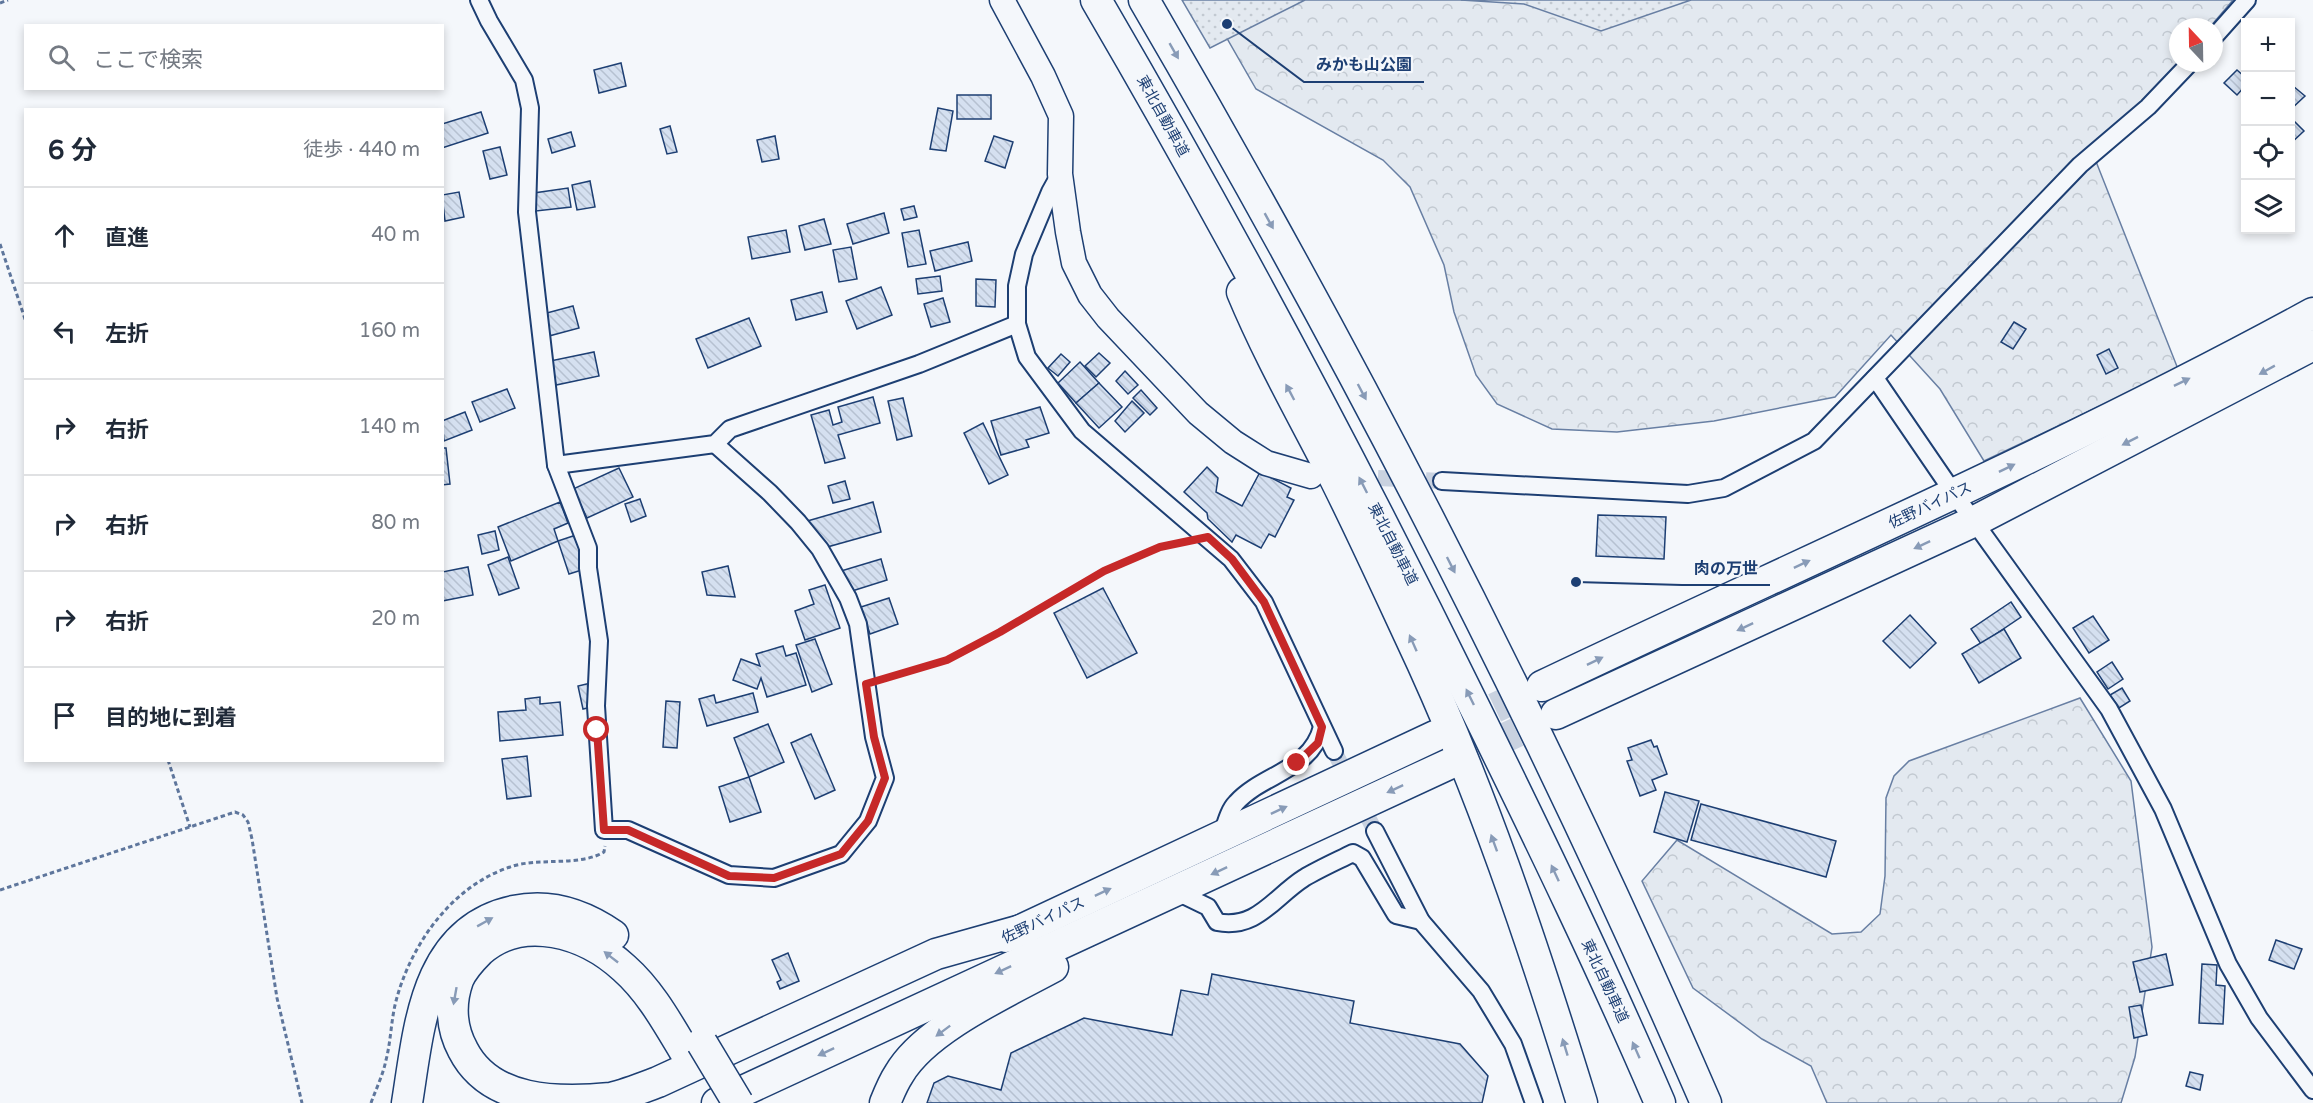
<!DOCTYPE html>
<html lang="ja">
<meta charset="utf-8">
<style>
body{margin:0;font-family:"Varela Round","Noto Sans JP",sans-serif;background:#f6f6f7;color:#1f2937}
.controls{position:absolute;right:18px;top:18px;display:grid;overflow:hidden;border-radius:0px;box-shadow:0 3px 9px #0003}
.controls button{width:54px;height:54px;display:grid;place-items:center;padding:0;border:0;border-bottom:2px solid #e0e1e3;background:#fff;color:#1f2937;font:30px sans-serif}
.compass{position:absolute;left:2169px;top:18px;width:54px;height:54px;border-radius:50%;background:#fff;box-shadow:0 3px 9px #0003;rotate:338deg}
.stop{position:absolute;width:18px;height:18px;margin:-14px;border:4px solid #c62828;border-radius:50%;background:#fff}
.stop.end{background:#c62828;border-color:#fff;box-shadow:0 2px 6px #0008}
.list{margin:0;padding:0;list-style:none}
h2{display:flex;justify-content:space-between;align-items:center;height:78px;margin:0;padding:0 24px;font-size:26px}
h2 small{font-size:20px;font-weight:400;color:#747a83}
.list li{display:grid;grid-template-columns:39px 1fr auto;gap:18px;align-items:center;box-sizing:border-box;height:96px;padding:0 24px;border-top:2px solid #e0e1e3}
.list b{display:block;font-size:22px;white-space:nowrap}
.list em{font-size:20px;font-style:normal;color:#747a83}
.icon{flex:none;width:33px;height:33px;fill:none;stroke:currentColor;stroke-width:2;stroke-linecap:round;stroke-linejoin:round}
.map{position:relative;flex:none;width:2313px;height:1103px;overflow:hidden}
.search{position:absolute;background:#fff;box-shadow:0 3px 9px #0003;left:24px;top:24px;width:420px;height:66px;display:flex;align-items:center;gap:15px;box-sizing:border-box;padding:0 21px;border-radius:0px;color:#747a83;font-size:22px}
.panel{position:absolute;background:#fff;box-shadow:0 3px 9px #0003;left:24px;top:108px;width:420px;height:654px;border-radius:0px}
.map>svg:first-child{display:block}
.forest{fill:url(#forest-crowns);stroke:#687fa3;stroke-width:1.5}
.park{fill:url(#park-dots);stroke:#687fa3;stroke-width:1.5}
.building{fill:url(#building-back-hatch);stroke:#1d3f73;stroke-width:1.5}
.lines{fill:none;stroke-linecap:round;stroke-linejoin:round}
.street-tunnel{stroke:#c9d2e0;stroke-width:16;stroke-dasharray:16 8;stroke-linecap:butt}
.highway-tunnel{stroke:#c9d2e0;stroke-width:30;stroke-dasharray:30 15;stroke-linecap:butt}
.street-casing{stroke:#1d3f73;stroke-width:20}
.secondary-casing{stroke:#1d3f73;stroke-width:27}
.highway-casing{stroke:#1d3f73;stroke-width:33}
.path{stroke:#5e769c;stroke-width:3;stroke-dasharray:4.5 3;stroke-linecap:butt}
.street{stroke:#f4f7fb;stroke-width:16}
.secondary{stroke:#f4f7fb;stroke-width:24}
.highway{stroke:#f4f7fb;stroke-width:30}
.highway-bridge-casing{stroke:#1d3f73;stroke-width:33;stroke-linecap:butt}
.highway-bridge{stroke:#f4f7fb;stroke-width:30}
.oneway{fill:#889bb7}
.route{stroke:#c62828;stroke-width:8}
.labels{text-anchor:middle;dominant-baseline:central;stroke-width:4.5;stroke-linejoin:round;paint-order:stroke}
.street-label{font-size:15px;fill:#1d3f73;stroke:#f4f7fb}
.leader{fill:none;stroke:#1d3f73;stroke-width:2}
.callout-dot{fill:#1d3f73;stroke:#f4f7fb;stroke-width:2}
.callout-label{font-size:16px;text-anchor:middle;font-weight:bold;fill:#1d3f73;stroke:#f4f7fb;stroke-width:4.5;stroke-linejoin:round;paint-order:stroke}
</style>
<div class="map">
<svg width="2313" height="1103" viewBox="0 0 2313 1103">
<defs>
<pattern id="forest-crowns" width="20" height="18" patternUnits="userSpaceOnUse" patternTransform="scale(1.5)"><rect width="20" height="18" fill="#e3e9f0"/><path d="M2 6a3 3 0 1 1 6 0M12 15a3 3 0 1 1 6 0" fill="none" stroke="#c2c9d1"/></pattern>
<pattern id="park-dots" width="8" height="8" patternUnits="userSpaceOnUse" patternTransform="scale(1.5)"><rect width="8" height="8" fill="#e3e9f0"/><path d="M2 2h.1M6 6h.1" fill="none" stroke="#c2c9d1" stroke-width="1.8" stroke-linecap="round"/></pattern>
<pattern id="building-back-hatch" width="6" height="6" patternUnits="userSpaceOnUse" patternTransform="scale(1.5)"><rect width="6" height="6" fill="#d5e0f0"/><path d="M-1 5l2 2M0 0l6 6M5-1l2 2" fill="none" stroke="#b6c1d1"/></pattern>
</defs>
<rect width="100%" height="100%" fill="#f4f7fb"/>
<g class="forest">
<polygon points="1205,0 2233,0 2210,27 2178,27 2178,63 2095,159 2178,369 1984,461 1940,389 1891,335 1835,397 1714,421 1617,432 1552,429 1497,404 1476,375 1454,312 1444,265 1410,187 1383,160 1256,89"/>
<polygon points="2080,698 2131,781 2152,947 2135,1057 2121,1103 1827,1103 1811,1066 1762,1039 1693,988 1642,881 1677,840 1832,934 1861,932 1880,914 1885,876 1886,798 1894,776 1909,761"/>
</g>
<g class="park">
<polygon points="1182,0 1305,0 1210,48"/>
<polygon points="1461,0 1691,0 1601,31 1524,4"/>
</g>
<g class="building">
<polygon points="621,63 626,86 599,93 594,70"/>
<polygon points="2237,70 2246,78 2246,85 2237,95 2224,83"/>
<polygon points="2293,86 2305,96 2290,110 2290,89"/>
<rect x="957" y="95" width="34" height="24"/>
<polygon points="938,108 953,111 946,151 930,149"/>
<polygon points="481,112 488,133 442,148 442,124"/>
<polygon points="2290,117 2304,131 2290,144"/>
<polygon points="670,126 677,152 667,154 660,129"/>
<polygon points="571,132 575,146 552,153 548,139"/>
<polygon points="775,136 779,159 762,162 757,140"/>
<polygon points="994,136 1013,142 1005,168 985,161"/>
<polygon points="500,147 507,175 490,179 483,151"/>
<polygon points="590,181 595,207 577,210 572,185"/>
<polygon points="568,188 571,207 536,211 534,193"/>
<polygon points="459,192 464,217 445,221 442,195"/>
<polygon points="914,206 917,217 904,220 901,209"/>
<polygon points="884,213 889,233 853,244 847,224"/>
<polygon points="824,219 831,244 805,250 799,226"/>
<polygon points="786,230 790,252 752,259 748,237"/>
<polygon points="919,230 926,264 908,267 902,233"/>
<polygon points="968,242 972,261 935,271 930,251"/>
<polygon points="851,247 857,279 839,282 833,250"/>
<polygon points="940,276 942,291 918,294 916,279"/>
<polygon points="976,279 996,280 995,307 976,306"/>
<polygon points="881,287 892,315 857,329 846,301"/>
<polygon points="822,292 827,312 796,320 791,300"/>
<polygon points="943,298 950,322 931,327 924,304"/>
<polygon points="573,306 579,328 549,336 543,314"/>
<polygon points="749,318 761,346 708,368 696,339"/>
<polygon points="2014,322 2026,329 2013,349 2001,342"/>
<polygon points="2109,349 2118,368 2106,374 2097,355"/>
<polygon points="594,352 599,376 556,385 550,361"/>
<polygon points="1099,353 1110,363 1096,377 1085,366"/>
<polygon points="1061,354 1070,362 1058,376 1048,368"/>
<polygon points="1080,362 1099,383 1076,403 1058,383"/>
<polygon points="1125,371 1138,385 1128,394 1116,381"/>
<polygon points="1099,383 1122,407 1099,428 1076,403"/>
<polygon points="507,389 515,408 480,422 472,402"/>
<polygon points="1141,390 1157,408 1150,415 1133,398"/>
<polygon points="873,397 880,423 838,435 845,458 825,463 811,415 829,410 833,425 842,422 838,407"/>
<polygon points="903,398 912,436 897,440 888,401"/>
<polygon points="1132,401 1144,413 1125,432 1115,421"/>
<polygon points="1040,407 1049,433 1026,440 1029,447 1001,455 991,421"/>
<polygon points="465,412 472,430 444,441 442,421"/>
<polygon points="983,423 1008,475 989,484 964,433"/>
<polygon points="442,448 446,448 450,484 442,485"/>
<polygon points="1207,467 1218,478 1216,492 1242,506 1260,472 1291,488 1287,497 1294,500 1275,537 1269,534 1261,548 1236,535 1232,542 1208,519 1207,513 1184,492"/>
<polygon points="619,468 633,497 587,518 573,489"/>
<polygon points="845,481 850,499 833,503 828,486"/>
<polygon points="640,499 646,516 631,522 625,504"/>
<polygon points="560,502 568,523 554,529 558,541 511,561 498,527"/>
<polygon points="873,502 881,532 820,549 804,522"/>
<polygon points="1598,515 1666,517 1664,559 1596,556"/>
<polygon points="495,531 499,550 482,554 478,535"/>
<polygon points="576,535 588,568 569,574 558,541"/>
<polygon points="508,557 519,588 499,595 488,565"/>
<polygon points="881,559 887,580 852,591 849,582 844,581 841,571"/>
<polygon points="728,566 735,597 707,595 702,572"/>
<polygon points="468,567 473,595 442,601 442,572"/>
<polygon points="825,585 840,628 805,640 795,611 814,604 809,590"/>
<polygon points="1103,588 1137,653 1087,678 1054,613"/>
<polygon points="889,598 898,624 870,634 861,607"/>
<polygon points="2011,602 2021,617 1981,644 1971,629"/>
<polygon points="1910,615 1936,643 1910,668 1883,641"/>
<polygon points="2093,616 2109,640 2089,653 2073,628"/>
<polygon points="2004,629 2021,658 1979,683 1962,654"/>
<polygon points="815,639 832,684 812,692 796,645"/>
<polygon points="783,646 786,656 796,653 806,685 767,697 761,678 757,689 733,680 741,659 760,666 756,654"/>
<polygon points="2112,662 2123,679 2108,689 2097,672"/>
<polygon points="591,683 596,706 583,709 578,686"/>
<polygon points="2122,688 2130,701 2119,708 2110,695"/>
<polygon points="753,693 758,712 707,726 699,699 714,695 716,703"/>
<polygon points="540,697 540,704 560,702 563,735 500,741 498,712 526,710 525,699"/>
<polygon points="666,701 680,702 677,748 663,747"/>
<polygon points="768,724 784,762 749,777 734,738"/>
<polygon points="811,734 835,790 815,799 791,743"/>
<polygon points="1651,740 1654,747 1657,746 1667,774 1652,780 1656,790 1640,796 1627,761 1632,760 1628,748"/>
<polygon points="527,756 531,796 507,799 502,759"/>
<polygon points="749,777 761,812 730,822 719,787"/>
<polygon points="1665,792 1699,801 1687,842 1654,832"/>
<polygon points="1701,804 1836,841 1826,877 1691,840"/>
<polygon points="2276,940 2302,949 2294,969 2269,960"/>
<polygon points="788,953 799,981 780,989 777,982 781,980 772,960"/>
<polygon points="2166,954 2173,985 2140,992 2133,962"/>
<polygon points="2202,964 2217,965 2216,985 2225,986 2223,1024 2199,1023"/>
<polygon points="1212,974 1354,1001 1350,1023 1460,1044 1488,1076 1482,1103 927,1103 934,1083 948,1076 1001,1090 1011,1053 1084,1018 1172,1035 1181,990 1208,995"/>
<polygon points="2141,1005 2147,1035 2134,1038 2129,1007"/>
<polygon points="2190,1072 2203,1075 2200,1090 2186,1086"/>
</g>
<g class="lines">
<g class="street-tunnel">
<polyline points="1354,477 1442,481"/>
<polyline points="1334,751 1375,831"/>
</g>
<g class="highway-tunnel">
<polyline points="1454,727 1541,686"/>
<polyline points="1449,764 1556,714"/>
</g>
<g class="street-casing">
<g id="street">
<polyline points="479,0 489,21 524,80 530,108 527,212 556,465 588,548 588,568 599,641 596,706 604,830 628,830 729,875 774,878 841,854 868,821 885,778 874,737 858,624 848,598 820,549 798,522 770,493 715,444"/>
<polyline points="2214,37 2247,0"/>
<polyline points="1060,174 1050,192 1024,254 1017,286 1017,324 1027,357 1082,431 1231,559 1264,602 1334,751"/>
<polyline points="1875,378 1955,495 2109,709 2163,809 2228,964 2259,1018 2313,1090"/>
<polyline points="556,465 715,444 730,429 919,364 1017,324"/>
<polyline points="1442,481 1688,494 1724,488 1814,441 2080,165 2148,107 2190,63"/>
<polyline points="1375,831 1421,921 1481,991 1513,1044 1534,1103"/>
<path d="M1221,837c4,-10 7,-26 15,-34 27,-30 75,-32 86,-76"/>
<path d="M1175,891l33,16 9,15c40,8 57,-25 87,-44 15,-9 33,-17 49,-25l9,5 34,57 25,6"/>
</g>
</g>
<g class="secondary-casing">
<polyline id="secondary" points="1002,0 1043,76 1061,116 1060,174 1068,232 1074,263 1090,295 1108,318 1198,413 1233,442 1266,463 1311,476"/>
</g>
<g class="highway-casing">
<g id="highway">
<path d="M1096,0c135,231 261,468 379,708 64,130 128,262 185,395"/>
<path d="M1144,0c208,356 398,725 562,1103"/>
<path d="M1242,292c25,60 57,117 87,175 28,55 54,112 80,168 71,150 124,309 173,468"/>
<path d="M1542,686c258,-123 520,-236 771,-373"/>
<polyline points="1556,714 1975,521 2313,345"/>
<polyline points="1006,937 1435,736"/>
<path d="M685,1052c-18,-30 -35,-61 -61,-84 -38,-35 -101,-55 -144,-17 -8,8 -17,17 -22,29 -8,23 -7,48 5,70 27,53 95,53 148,48 16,-4 31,-10 47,-16l278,-128 89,-25"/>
<path d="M407,1103c12,-74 17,-173 107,-192 36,-8 70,4 99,24"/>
<polyline points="717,1103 1449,764"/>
<path d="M885,1103c4,-10 8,-20 14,-29 26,-45 108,-82 154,-107"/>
</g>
</g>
<g class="path">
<polyline points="0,3 8,0"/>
<polyline points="0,244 26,322"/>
<path d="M882,679c21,-6 45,-11 66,-20 82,-34 149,-99 238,-117"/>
<polyline points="168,760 190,827"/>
<polyline points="0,890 235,812 243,815 248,822 252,839 277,998 302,1103"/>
<path d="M371,1103c5,-14 12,-28 15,-43 5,-19 5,-40 10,-59 15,-57 56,-115 114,-134 28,-10 69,0 94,-15l1,-6"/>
</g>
<use href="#street" class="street"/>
<use href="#secondary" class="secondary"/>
<use href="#highway" class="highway"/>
<g class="highway-bridge-casing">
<polyline id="highway-bridge" points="702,1043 738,1103"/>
</g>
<use href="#highway-bridge" class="highway-bridge"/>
</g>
<defs><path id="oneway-solid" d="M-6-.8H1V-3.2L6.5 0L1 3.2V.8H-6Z" transform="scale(1.5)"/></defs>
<g class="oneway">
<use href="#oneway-solid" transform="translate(1174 51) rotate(60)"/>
<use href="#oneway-solid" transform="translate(1269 221) rotate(61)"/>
<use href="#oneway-solid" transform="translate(2267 370) rotate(151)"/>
<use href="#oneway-solid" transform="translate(2182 382) rotate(-26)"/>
<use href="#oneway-solid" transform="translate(1290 392) rotate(-118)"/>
<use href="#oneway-solid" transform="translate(1362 392) rotate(62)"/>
<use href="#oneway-solid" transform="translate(2130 441) rotate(153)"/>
<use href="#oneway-solid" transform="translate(2007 468) rotate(-26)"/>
<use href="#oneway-solid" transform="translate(1363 485) rotate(-117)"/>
<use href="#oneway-solid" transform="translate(1922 545) rotate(155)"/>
<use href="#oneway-solid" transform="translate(1802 564) rotate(-25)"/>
<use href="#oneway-solid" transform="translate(1451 565) rotate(63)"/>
<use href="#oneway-solid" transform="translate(1745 627) rotate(155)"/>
<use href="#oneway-solid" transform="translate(1413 643) rotate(-114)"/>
<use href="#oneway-solid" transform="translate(1595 661) rotate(-26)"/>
<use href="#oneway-solid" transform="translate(1470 697) rotate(-116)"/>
<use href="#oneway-solid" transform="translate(1395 789) rotate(155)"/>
<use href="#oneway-solid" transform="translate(1279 810) rotate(-25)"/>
<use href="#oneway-solid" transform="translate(1494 843) rotate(-110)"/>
<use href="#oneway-solid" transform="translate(1219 871) rotate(155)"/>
<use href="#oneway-solid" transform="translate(1555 873) rotate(-115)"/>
<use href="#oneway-solid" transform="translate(1103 892) rotate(-25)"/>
<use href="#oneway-solid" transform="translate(485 922) rotate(-29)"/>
<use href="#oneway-solid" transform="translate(611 957) rotate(-142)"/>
<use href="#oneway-solid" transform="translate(1003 970) rotate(155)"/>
<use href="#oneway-solid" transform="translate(455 996) rotate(100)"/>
<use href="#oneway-solid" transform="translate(943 1031) rotate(143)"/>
<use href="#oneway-solid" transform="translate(1565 1047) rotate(-107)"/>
<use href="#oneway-solid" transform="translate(1636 1050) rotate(-114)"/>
<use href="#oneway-solid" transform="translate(826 1052) rotate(155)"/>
</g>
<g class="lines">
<polyline class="route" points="597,730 604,830 628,830 729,876 774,878 841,854 868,821 885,778 874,737 866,684 947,660 1000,632 1104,571 1160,547 1208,537 1232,559 1264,602 1322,727 1318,743 1297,763"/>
</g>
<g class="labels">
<g class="street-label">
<text transform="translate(1163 116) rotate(61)">東北自動車道</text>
<text transform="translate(1930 505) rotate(-25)">佐野バイパス</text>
<text transform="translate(1393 544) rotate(63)">東北自動車道</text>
<text transform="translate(1043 920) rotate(-25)">佐野バイパス</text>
<text transform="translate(1605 981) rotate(65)">東北自動車道</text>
</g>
</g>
<path class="leader" d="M1227 24L1304 82H1424M1576 582L1682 585H1770"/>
<g class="callout-dot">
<circle cx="1227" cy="24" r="6"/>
<circle cx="1576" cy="582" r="6"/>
</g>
<g class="callout-label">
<text x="1364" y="70">みかも山公園</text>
<text x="1726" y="574">肉の万世</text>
</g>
</svg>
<div class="controls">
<button>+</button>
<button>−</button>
<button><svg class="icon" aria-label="locate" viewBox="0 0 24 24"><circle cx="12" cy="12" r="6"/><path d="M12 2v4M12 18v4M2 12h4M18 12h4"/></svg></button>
<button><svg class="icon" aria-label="layers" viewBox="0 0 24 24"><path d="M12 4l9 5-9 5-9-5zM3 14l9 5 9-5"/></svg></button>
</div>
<svg class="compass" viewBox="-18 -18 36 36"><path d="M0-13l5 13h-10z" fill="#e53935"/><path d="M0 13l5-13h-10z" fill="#747a83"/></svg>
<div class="stop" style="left:597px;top:730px"></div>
<div class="stop end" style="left:1297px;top:763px"></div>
<div class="search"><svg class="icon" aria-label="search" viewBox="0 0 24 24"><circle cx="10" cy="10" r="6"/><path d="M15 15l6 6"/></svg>ここで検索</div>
<section class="panel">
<h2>6 分<small>徒歩 · 440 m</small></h2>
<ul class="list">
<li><svg class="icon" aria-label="ahead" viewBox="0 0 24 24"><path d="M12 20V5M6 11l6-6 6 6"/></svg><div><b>直進</b></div><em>40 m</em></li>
<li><svg class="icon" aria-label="left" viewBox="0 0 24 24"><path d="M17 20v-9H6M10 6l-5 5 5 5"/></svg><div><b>左折</b></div><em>160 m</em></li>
<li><svg class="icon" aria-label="right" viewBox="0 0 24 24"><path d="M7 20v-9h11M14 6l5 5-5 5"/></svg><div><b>右折</b></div><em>140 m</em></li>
<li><svg class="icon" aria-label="right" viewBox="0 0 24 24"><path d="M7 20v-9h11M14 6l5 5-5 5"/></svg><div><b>右折</b></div><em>80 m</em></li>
<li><svg class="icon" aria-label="right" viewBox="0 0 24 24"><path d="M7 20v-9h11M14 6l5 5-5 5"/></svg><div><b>右折</b></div><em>20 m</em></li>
<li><svg class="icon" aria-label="arrive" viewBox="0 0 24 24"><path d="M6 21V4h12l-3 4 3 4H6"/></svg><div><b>目的地に到着</b></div></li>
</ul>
</section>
</div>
